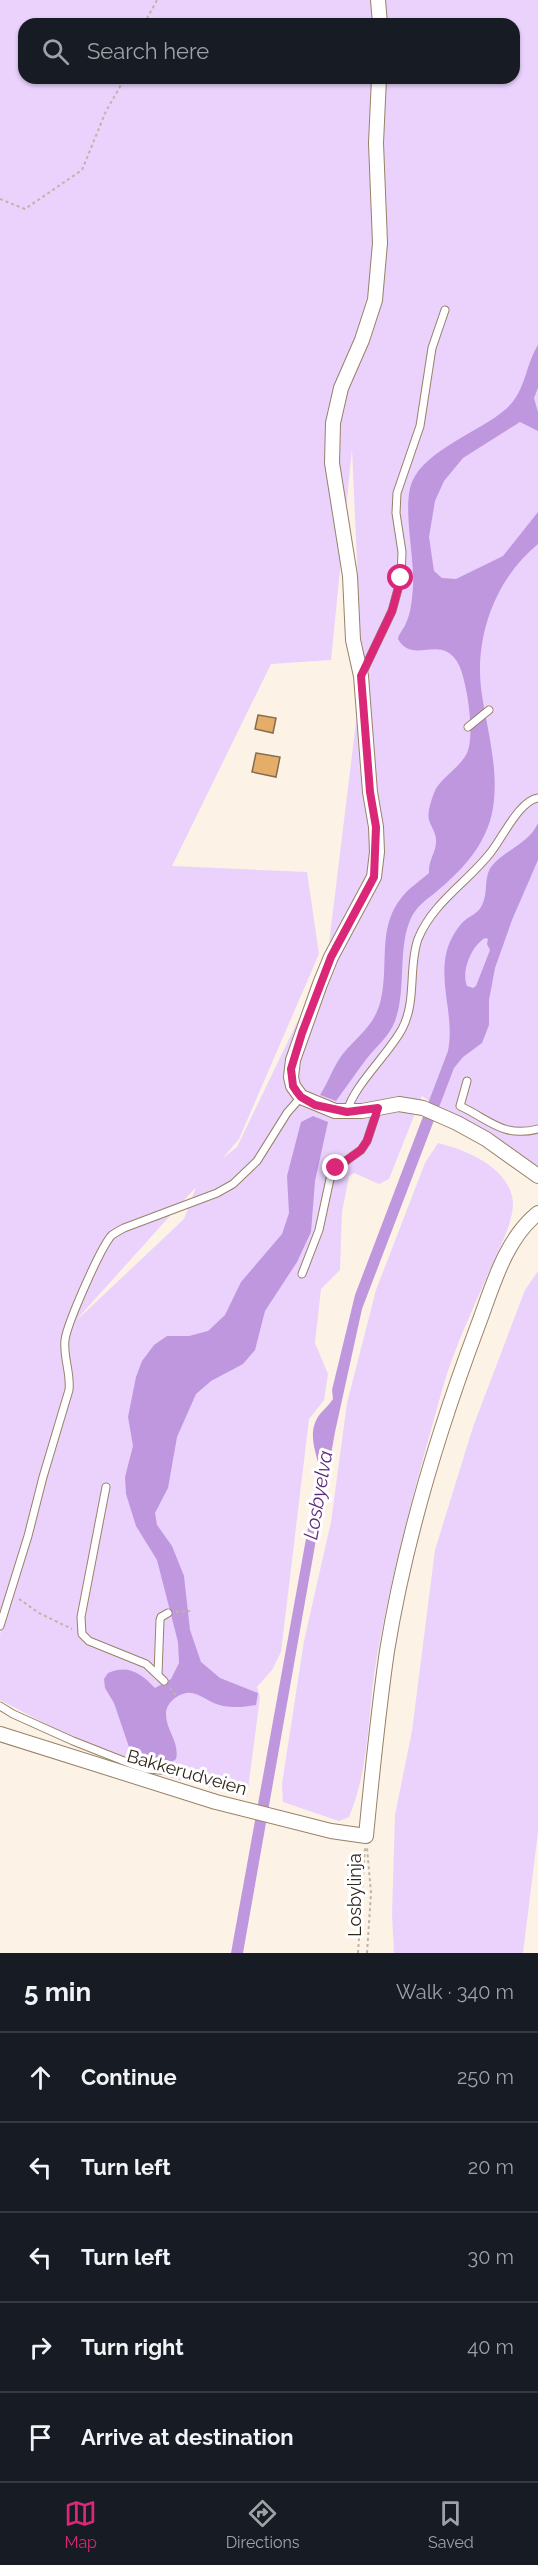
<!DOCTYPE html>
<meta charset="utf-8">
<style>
body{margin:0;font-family:Raleway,sans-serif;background:#20242c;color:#f1f3f6}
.stop{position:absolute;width:18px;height:18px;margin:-14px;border:4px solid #db2777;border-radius:50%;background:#fff}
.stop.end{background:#db2777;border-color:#fff;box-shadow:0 2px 6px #0008}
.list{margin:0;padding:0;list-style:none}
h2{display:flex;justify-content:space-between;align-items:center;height:78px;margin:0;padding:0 24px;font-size:26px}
h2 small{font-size:20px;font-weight:400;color:#9ea1a6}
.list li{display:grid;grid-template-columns:39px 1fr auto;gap:18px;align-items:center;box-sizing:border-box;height:90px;padding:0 24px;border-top:2px solid #363941}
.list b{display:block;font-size:22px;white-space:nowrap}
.list em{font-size:20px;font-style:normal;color:#9ea1a6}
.icon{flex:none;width:33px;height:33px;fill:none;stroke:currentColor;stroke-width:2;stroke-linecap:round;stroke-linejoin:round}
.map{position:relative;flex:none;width:538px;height:1953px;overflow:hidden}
.search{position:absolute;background:#171b24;box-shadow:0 2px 4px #0004;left:18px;right:18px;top:18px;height:66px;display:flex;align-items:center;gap:15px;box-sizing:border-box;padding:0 21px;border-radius:18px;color:#9ea1a6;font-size:22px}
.sheet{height:528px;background:#171b24}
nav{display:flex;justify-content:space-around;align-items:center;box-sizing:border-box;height:84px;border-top:2px solid #363941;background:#171b24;font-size:16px;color:#9ea1a6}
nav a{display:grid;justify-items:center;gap:3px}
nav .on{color:#db2777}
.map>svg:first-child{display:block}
.green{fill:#ead2fd;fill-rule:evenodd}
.water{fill:#bf97de;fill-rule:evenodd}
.building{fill:#e5ad68;stroke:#836d52;stroke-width:1.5}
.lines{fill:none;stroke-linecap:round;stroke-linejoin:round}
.service-casing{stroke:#988166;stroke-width:9}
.minor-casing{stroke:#988166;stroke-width:16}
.path{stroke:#beb5a9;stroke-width:2;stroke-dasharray:3 3;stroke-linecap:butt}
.service{stroke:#fff;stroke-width:7}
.minor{stroke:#fff;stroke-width:14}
.route{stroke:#db2777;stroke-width:8}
.labels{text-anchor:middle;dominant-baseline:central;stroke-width:6;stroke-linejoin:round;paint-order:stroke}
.street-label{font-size:18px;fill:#30271c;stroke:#fff}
.water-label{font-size:20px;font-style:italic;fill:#5d2a7d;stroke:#fff}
</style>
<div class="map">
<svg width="538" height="1953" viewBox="0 0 538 1953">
<rect width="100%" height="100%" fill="#fcf2e6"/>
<g class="green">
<path d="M0,0h538v1178l-116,-82 -33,83 -10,5 -25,-11 -5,3 -7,36 -2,58 -19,19 -6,54 13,31 -4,26 -15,19 -28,233 -9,18 -15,17 3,10 -13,100 -121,-31 -126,-66v-64l3,-31 -3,4zM24,24h490v54h-490zM352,449l10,224 -35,287 -90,187 -14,11 16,-19 80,-185 -12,-82 -135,-6 99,-202 60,-4zM196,1187l-12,32 -106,100v-1z"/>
<path d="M438,1143c29,7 75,26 75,62 -1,20 -13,41 -21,60 -17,40 -37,80 -49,122 -25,89 -50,178 -66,269 -10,56 -6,108 -28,161l-10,4 -56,-19 -1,-18 22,-143 27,-119 16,-119 29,-113 49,-127z"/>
<polygon points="538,1271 538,1832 523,1953 394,1953 392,1915 395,1815 412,1731 435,1550 473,1427 525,1290"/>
</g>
<g class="water">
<path d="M538,345v43l-4,10 4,14v19l-18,-9 -57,36 -19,23 -9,20 -6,36 5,34 8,7 14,1 47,-23 35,-44v32c-43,35 -65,95 -56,151 6,39 20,86 8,126 -9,29 -30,51 -54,71 -10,8 -19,14 -25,26 -14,31 -4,70 -16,103 -5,14 -17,24 -27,36 -11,14 -21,29 -32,44l-16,-6c8,-12 13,-28 22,-40 16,-20 33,-29 39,-56 8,-35 -4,-72 21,-102 7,-9 18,-16 27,-24 -1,-12 7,-21 7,-31 1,-8 -5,-15 -7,-22 -2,-7 2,-19 5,-27 5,-14 24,-24 32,-38 10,-17 1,-73 -7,-90 -17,-33 -46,1 -61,-26 1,-6 6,-10 8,-16 5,-10 6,-24 7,-36 2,-29 -11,-80 -1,-105 13,-32 69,-51 94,-73 20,-18 19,-43 32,-64z"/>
<path d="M538,823v37l-26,60 -17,48 -6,32v25l-7,18 -19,14 -9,11 -92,241 -27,123 -92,521h-12l88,-486c-4,-18 -12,-36 1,-53 4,-5 9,-9 13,-15l-1,-9 23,-95 93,-244c7,-35 -10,-67 -1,-101 3,-10 9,-21 16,-28 6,-6 14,-8 18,-15 8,-13 2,-28 10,-40 13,-17 38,-23 47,-44zM485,938l3,1 -1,5 3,6 -14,36 -3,2 -6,-2c-6,-14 4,-40 18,-48z"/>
<path d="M313,1116l15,6 -13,59 -4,51 -14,30 -32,49 -10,39 -12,14 -32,17 -15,13 -19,43 -9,51 -13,25 2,12 15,21 12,30 6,54 11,32 19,16 38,15 -2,12c-12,2 -22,3 -33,1 -20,-4 -28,-22 -48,-8 -5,4 -9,9 -9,16 0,17 14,28 10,45l-7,5 -29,-5 -9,-6 -17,-50 -9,-15 -1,-9 4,-6c20,-9 33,0 47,15l16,-9 8,-16 -1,-21 -21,-82 -21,-34 -10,-32 -1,-17 8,-31 -5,-29 8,-40 6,-16 12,-16 13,-9h22l19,-5 17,-16 16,-33 41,-48 7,-21 -2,-37 14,-54z"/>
</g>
<g class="building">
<polygon points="258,715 276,718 273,733 255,729"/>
<polygon points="256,753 280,757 276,777 252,772"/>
</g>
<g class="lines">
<g class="service-casing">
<g id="service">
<polyline points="362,674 392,611 401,578 402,552 396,513 397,493 420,426 432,348 445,310"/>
<polyline points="468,727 489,710"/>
<path d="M467,1081l-7,25c30,14 43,32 78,23"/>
<path d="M347,1112c6,-26 41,-57 55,-83 15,-28 6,-62 16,-90 15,-37 50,-57 73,-87 12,-15 28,-51 47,-54"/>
<polyline points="302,1274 319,1230 330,1179 336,1168 361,1150 367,1141 378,1108"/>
<polyline points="106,1487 81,1617 82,1634 89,1641 146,1664 164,1681"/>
<path d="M0,1626l28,-90 15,-59 26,-87c2,-17 -6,-33 -4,-50 2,-16 36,-94 47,-105 3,-2 8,-5 12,-7l93,-35 16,-9 24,-23 30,-48 14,-16"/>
<polyline points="158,1674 160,1620 161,1617 168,1613"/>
<polyline points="0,1706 13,1714 73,1741 134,1765 146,1769 173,1771"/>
</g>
</g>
<g class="minor-casing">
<g id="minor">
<polyline points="378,0 380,24"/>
<polyline points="379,78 376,143 380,243 375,300 362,340 341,388 333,423 332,463 350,576 353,640 361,676 370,792 376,827 377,852 374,877 331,957 320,984 293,1060 291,1077 293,1086 301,1097 335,1111 362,1111 399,1104 423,1108 457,1123 486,1139 538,1176"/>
<path d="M0,1734l216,68 115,29 35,5c6,-62 12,-123 21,-185 18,-111 51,-219 90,-323 15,-39 27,-88 61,-115"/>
</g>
</g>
<g class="path">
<polyline points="144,24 157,0"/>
<polyline points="0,199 25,209 82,170 106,111 125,78"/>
<polyline points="19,1599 39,1613 72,1629"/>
<polyline points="176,1612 190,1611"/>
<polyline points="170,1688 177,1697"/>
<polyline points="358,1953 365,1848"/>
<polyline points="367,1953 371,1893 367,1848"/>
</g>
<use href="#service" class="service"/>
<use href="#minor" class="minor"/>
</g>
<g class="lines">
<polyline class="route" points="336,1168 361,1150 367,1141 378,1108 347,1112 315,1105 301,1097 297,1092 293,1086 291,1069 302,1033 331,957 374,877 376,827 370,792 361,676 392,611 401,578"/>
</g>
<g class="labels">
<g class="street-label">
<text transform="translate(187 1772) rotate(16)">Bakkerudveien</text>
<text transform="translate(354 1895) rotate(-90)">Losbylinja</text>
</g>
<g class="water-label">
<text transform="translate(318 1495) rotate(-80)">Losbyelva</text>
</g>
</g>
</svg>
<div class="stop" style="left:401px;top:578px"></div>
<div class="stop end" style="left:336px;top:1168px"></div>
<div class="search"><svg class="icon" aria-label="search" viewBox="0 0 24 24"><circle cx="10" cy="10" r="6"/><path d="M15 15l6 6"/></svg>Search here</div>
</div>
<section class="sheet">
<h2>5 min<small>Walk · 340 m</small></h2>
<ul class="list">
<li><svg class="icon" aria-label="ahead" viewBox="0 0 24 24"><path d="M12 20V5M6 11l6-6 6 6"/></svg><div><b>Continue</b></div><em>250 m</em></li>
<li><svg class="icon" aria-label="left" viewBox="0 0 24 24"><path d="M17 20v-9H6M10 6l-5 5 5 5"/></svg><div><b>Turn left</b></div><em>20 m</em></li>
<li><svg class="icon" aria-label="left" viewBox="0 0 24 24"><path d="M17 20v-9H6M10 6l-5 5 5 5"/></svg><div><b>Turn left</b></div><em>30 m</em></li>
<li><svg class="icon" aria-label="right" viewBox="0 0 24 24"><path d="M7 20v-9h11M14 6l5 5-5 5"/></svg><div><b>Turn right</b></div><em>40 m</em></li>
<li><svg class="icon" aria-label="arrive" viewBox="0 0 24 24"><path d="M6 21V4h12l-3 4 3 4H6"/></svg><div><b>Arrive at destination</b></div></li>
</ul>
</section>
<nav>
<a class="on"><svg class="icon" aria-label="map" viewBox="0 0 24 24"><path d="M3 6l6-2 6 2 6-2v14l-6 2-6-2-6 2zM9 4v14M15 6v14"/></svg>Map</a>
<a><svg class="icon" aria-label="directions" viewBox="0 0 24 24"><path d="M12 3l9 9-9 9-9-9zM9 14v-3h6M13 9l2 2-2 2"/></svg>Directions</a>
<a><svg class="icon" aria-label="saved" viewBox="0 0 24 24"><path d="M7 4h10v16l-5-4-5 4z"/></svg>Saved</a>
</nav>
